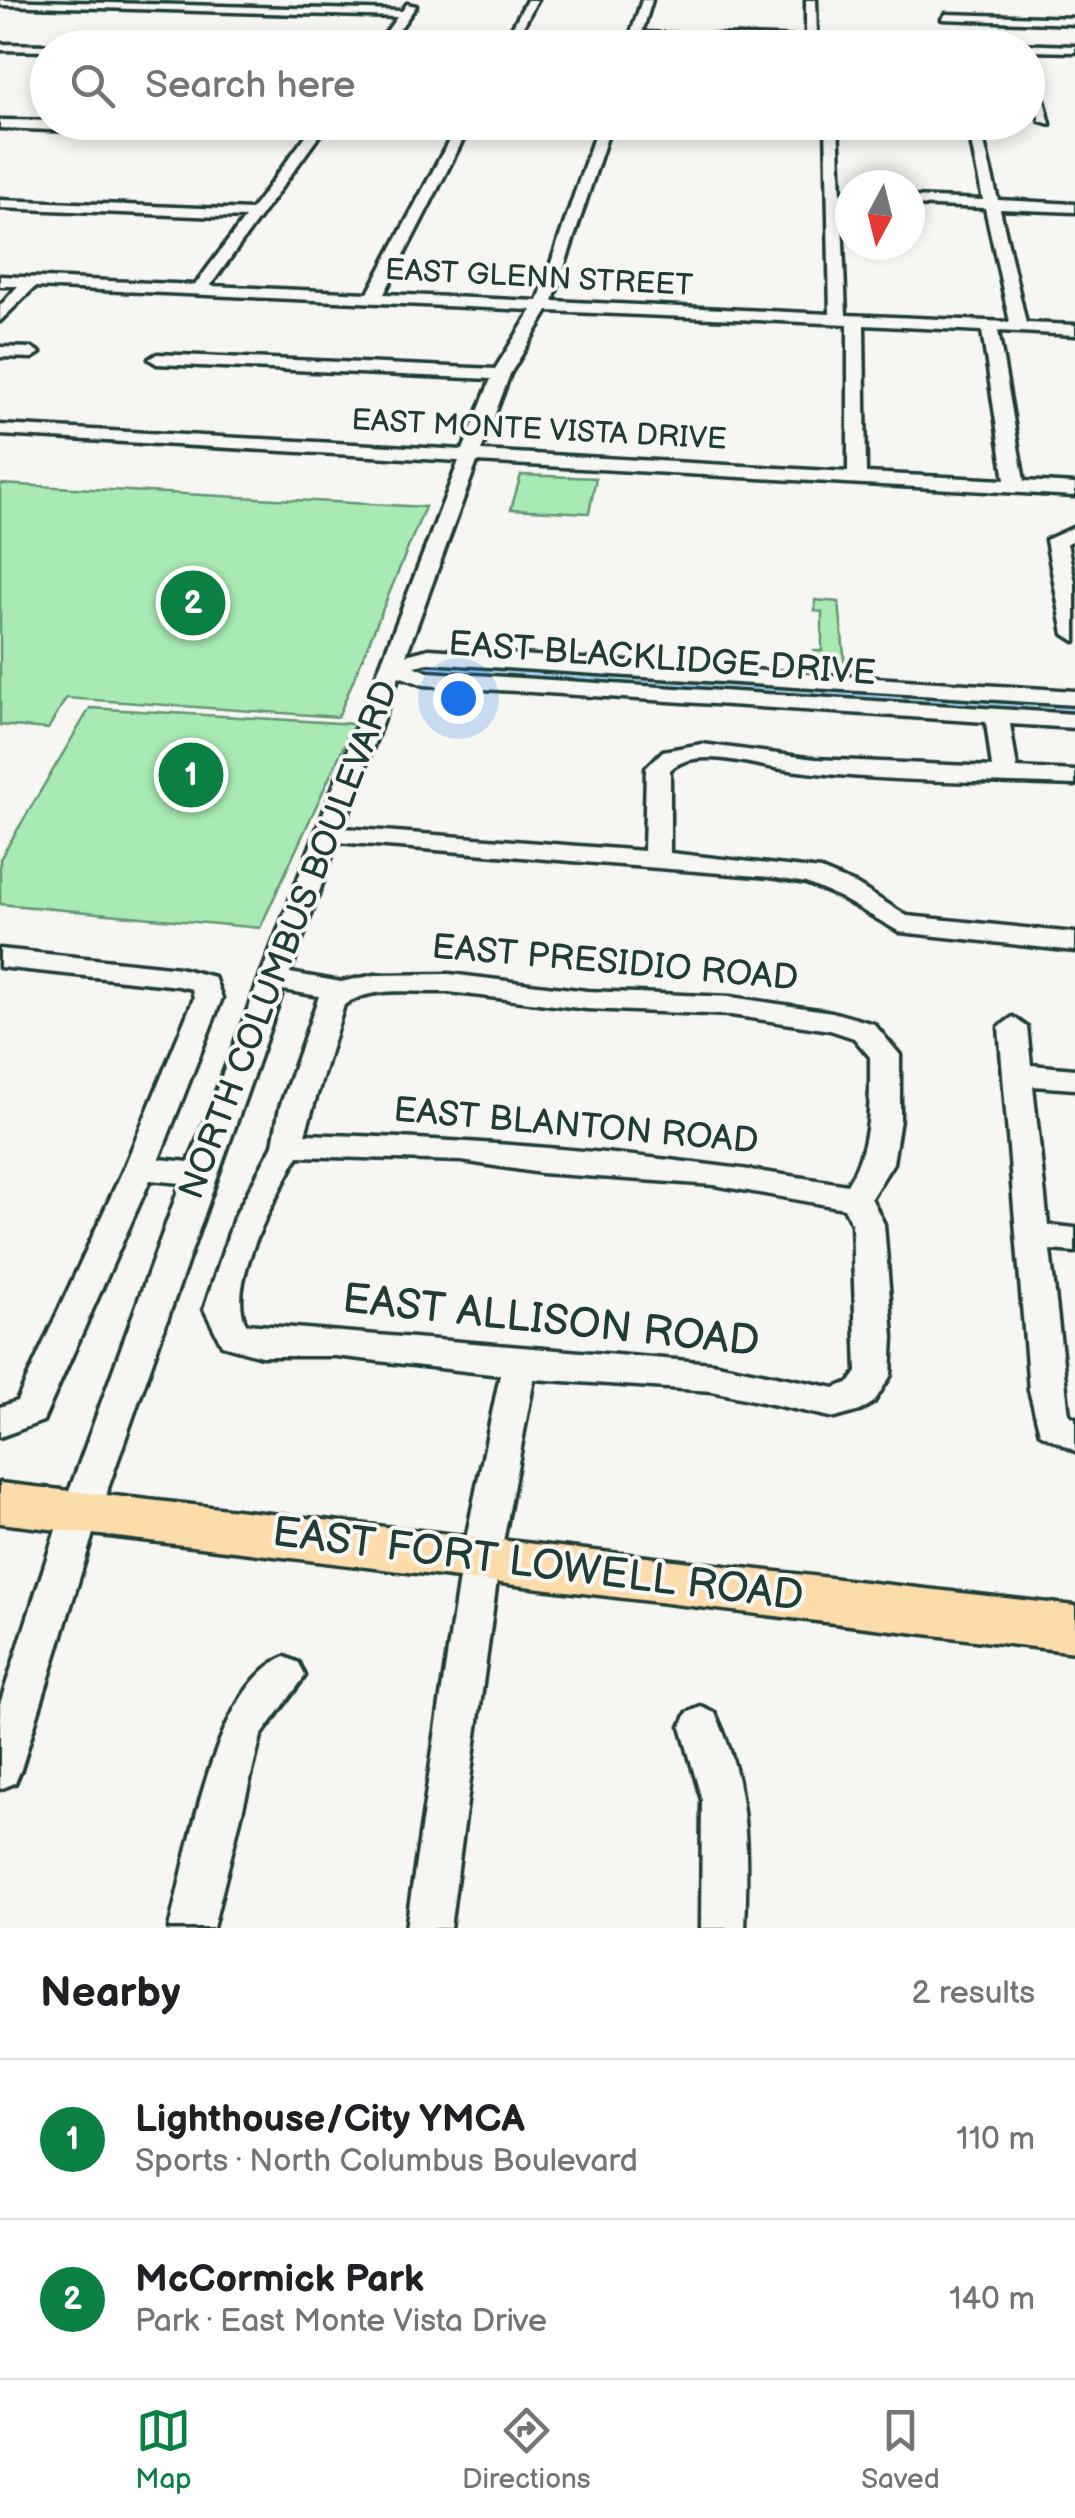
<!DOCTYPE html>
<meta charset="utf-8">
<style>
body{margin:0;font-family:"Balsamiq Sans",sans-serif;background:#f2f2f2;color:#202124}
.compass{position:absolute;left:835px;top:170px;width:90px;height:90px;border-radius:50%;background:#fff;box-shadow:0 5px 15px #0003;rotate:187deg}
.you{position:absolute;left:458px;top:698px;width:35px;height:35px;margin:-25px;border:8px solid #fff;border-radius:50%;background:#1a73e8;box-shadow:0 0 0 15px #1a73e833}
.badge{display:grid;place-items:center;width:65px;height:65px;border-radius:50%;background:#0b8043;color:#fff;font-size:32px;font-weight:700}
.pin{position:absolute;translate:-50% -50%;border:5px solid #fff;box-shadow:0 2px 10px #0006}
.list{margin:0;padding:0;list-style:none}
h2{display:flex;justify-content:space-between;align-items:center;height:130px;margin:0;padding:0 40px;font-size:42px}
h2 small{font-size:32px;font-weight:400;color:#757577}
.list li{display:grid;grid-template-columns:65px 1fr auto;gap:30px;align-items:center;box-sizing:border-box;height:160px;padding:0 40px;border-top:2px solid #e0e0e0}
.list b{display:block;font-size:38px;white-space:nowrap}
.list p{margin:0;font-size:32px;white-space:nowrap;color:#757577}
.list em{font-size:32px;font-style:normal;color:#757577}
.icon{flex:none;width:55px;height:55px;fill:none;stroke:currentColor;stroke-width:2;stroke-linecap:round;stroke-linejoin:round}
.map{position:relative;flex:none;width:1075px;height:1928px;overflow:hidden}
.search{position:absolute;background:#fff;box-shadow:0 5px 15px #0003;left:30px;right:30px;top:30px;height:110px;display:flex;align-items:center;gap:25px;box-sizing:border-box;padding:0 35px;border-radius:55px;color:#757577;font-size:38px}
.sheet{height:450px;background:#fff}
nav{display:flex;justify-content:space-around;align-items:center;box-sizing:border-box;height:140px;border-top:2px solid #e0e0e0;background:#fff;font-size:28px;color:#757577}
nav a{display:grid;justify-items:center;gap:5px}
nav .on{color:#0b8043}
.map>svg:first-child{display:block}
.green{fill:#a9eab4;stroke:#649474;stroke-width:2.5}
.water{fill:#afd6f9;stroke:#7599aa;stroke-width:2.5}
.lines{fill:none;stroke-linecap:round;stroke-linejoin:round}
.minor-casing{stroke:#1f3d34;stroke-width:7}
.major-casing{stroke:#1f3d34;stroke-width:7}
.minor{fill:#f6f6f2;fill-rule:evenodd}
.major{fill:#fddcac;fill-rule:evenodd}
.labels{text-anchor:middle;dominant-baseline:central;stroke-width:8;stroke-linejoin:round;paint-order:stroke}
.far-street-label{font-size:30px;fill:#1f3d34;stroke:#f6f6f2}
.street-label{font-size:35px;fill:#1f3d34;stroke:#f6f6f2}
.near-street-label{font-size:42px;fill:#1f3d34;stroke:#f6f6f2}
</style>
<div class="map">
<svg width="1075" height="1928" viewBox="0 0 1075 1928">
<rect width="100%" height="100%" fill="#f6f6f2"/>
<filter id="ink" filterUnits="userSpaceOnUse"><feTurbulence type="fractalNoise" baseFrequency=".01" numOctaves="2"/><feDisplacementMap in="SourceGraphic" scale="20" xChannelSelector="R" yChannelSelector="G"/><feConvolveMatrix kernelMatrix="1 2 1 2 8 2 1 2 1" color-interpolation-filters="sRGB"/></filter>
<g filter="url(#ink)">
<g class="green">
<polygon points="521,475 596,478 589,513 511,509"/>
<polygon points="0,484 425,507 338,717 66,698 48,729 0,725"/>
<polygon points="815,600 839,602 845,666 812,663 813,651 822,651 822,612 815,611"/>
<polygon points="90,708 354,724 260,928 0,904 0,859"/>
</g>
<polygon class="water" points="424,660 1075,703 1075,712 421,671"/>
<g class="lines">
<g class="minor-casing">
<g id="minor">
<polygon points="0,0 402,11 407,4 416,6 386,48 375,48 397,17 0,5"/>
<polygon points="527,0 537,0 512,48 501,48"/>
<polygon points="642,0 652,0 642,33 806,38 806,0 816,0 817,38 1075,46 1075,52 1028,51 1028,48 806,48 640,39 638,48 626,48"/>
<polygon points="946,14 1075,18 1075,24 942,19"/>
<polygon points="0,44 48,45 53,48 48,51 0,50"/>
<polygon points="1028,57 1034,60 1050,124 1040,121 1028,78"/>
<polygon points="0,120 152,122 125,133 0,128"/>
<path d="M316,122h13l-119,164 158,7 91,-171h13l-88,172 154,7 61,-179h13l-59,179 277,13 -4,-192h12l8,193 164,7 -25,-114 -75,-3v-8l73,3 -16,-78h12l19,78 77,4v8l-75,-3 26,114 49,2v10l-77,-4 26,150 51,3v12l-598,-34 -71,193 23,-6 646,42v14l-646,-42 -15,3 14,6 647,42v14l-65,-4 7,44 58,3v14c-97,-4 -197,-3 -293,-16 -32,-4 -87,-23 -112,1v83l151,17 36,15 50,31 168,17v18l-175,-19 -61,-35 -33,-14 -36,-6 -433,-35 -47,131 51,9 34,-7 74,-1 138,17 144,6 101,15 42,12 26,31v64l-7,44 -22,35 13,26 9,113 -2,38 -17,27 -14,9 -25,7 -123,-27 -178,-12 -34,179 -50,370h-44l56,-370 38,-183 -165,-19h-74l-39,-11 -18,-36 30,-91 39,-73 7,-38 39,-111 -36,-6 -183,521 -79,258 -6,14 -15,6v-85l62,-193 119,-328 -31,-3 -107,241 -43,16v-30l17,-6 107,-233 70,-170 -2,-9 -13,-3 -179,-19v-18l179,19 35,9 8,21 -63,161 30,3 270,-701 -459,-26v-10l463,25 28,-71 -334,-15 -8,-5 8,-5 338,15 37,-59 -497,-23 -35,34v-15l18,-20h-18v-10l195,9 50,-67 -245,-10v-8l251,10zM548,311l300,13v148l-367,-21 29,-77zM864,325l118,6 23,149 -139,-7zM399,676l25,9 562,37 6,45 -177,-8 -113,-15 -39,7 -17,17 -2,83 -301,-23zM449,992l138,17 144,6 99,15 24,8 16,19c0,46 2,88 -23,128 -178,-30 -362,-45 -542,-51l39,-129c28,-20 72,-12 105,-13zM298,1156l164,5 79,12 173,12 130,23 8,16 5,148 -7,10 -15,6 -123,-25 -466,-39c-21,-41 31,-128 52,-168z"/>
<polygon points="0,347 32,348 40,353 32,358 0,357"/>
<polygon points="1075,527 1075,540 1067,543 1075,583 1075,641 1064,634 1046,540"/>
<polygon points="1013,1017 1027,1027 1031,1065 1075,1069 1075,1089 1033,1086 1048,1225 1075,1228 1075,1252 1050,1250 1069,1415 1075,1418 1075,1451 1040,1433 1029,1390 999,1027"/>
<path d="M285,1657l14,6 6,13 -44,60 -48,192h-44c19,-70 44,-243 116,-271z"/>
<path d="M701,1707l14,6c34,72 33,138 30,215h-44l1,-128 -21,-73 6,-14z"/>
</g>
</g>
<g class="major-casing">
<polygon id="major" points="0,1483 1075,1606 1075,1652 0,1523"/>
</g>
<use href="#minor" class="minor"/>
<use href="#major" class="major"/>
</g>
</g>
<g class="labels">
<g class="far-street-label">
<text transform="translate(539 278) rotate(3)">EAST GLENN STREET</text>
<text transform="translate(539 430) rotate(3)">EAST MONTE VISTA DRIVE</text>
</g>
<g class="street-label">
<text transform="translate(662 659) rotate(4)">EAST BLACKLIDGE DRIVE</text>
<text transform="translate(289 940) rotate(-69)">NORTH COLUMBUS BOULEVARD</text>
<text transform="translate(615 963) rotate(5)">EAST PRESIDIO ROAD</text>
<text transform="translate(576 1126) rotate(5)">EAST BLANTON ROAD</text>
</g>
<g class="near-street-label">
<text transform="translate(551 1321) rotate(6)">EAST ALLISON ROAD</text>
<text transform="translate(538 1565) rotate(7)">EAST FORT LOWELL ROAD</text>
</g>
</g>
</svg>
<svg class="compass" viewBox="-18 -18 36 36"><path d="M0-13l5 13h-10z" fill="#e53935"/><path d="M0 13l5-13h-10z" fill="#757577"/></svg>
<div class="you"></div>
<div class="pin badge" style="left:191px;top:775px">1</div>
<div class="pin badge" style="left:193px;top:603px">2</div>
<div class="search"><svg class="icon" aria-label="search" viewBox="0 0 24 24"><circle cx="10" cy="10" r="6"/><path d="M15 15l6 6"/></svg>Search here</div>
</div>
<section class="sheet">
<h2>Nearby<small>2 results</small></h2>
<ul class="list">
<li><span class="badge">1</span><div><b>Lighthouse/City YMCA</b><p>Sports · North Columbus Boulevard</p></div><em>110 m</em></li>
<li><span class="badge">2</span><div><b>McCormick Park</b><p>Park · East Monte Vista Drive</p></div><em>140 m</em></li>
</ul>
</section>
<nav>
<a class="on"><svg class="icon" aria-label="map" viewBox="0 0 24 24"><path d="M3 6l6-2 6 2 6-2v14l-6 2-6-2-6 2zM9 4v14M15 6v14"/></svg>Map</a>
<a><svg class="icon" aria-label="directions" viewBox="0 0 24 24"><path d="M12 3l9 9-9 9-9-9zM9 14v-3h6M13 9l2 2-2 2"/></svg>Directions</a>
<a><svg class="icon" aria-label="saved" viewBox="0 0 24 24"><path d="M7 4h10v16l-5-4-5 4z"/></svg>Saved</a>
</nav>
